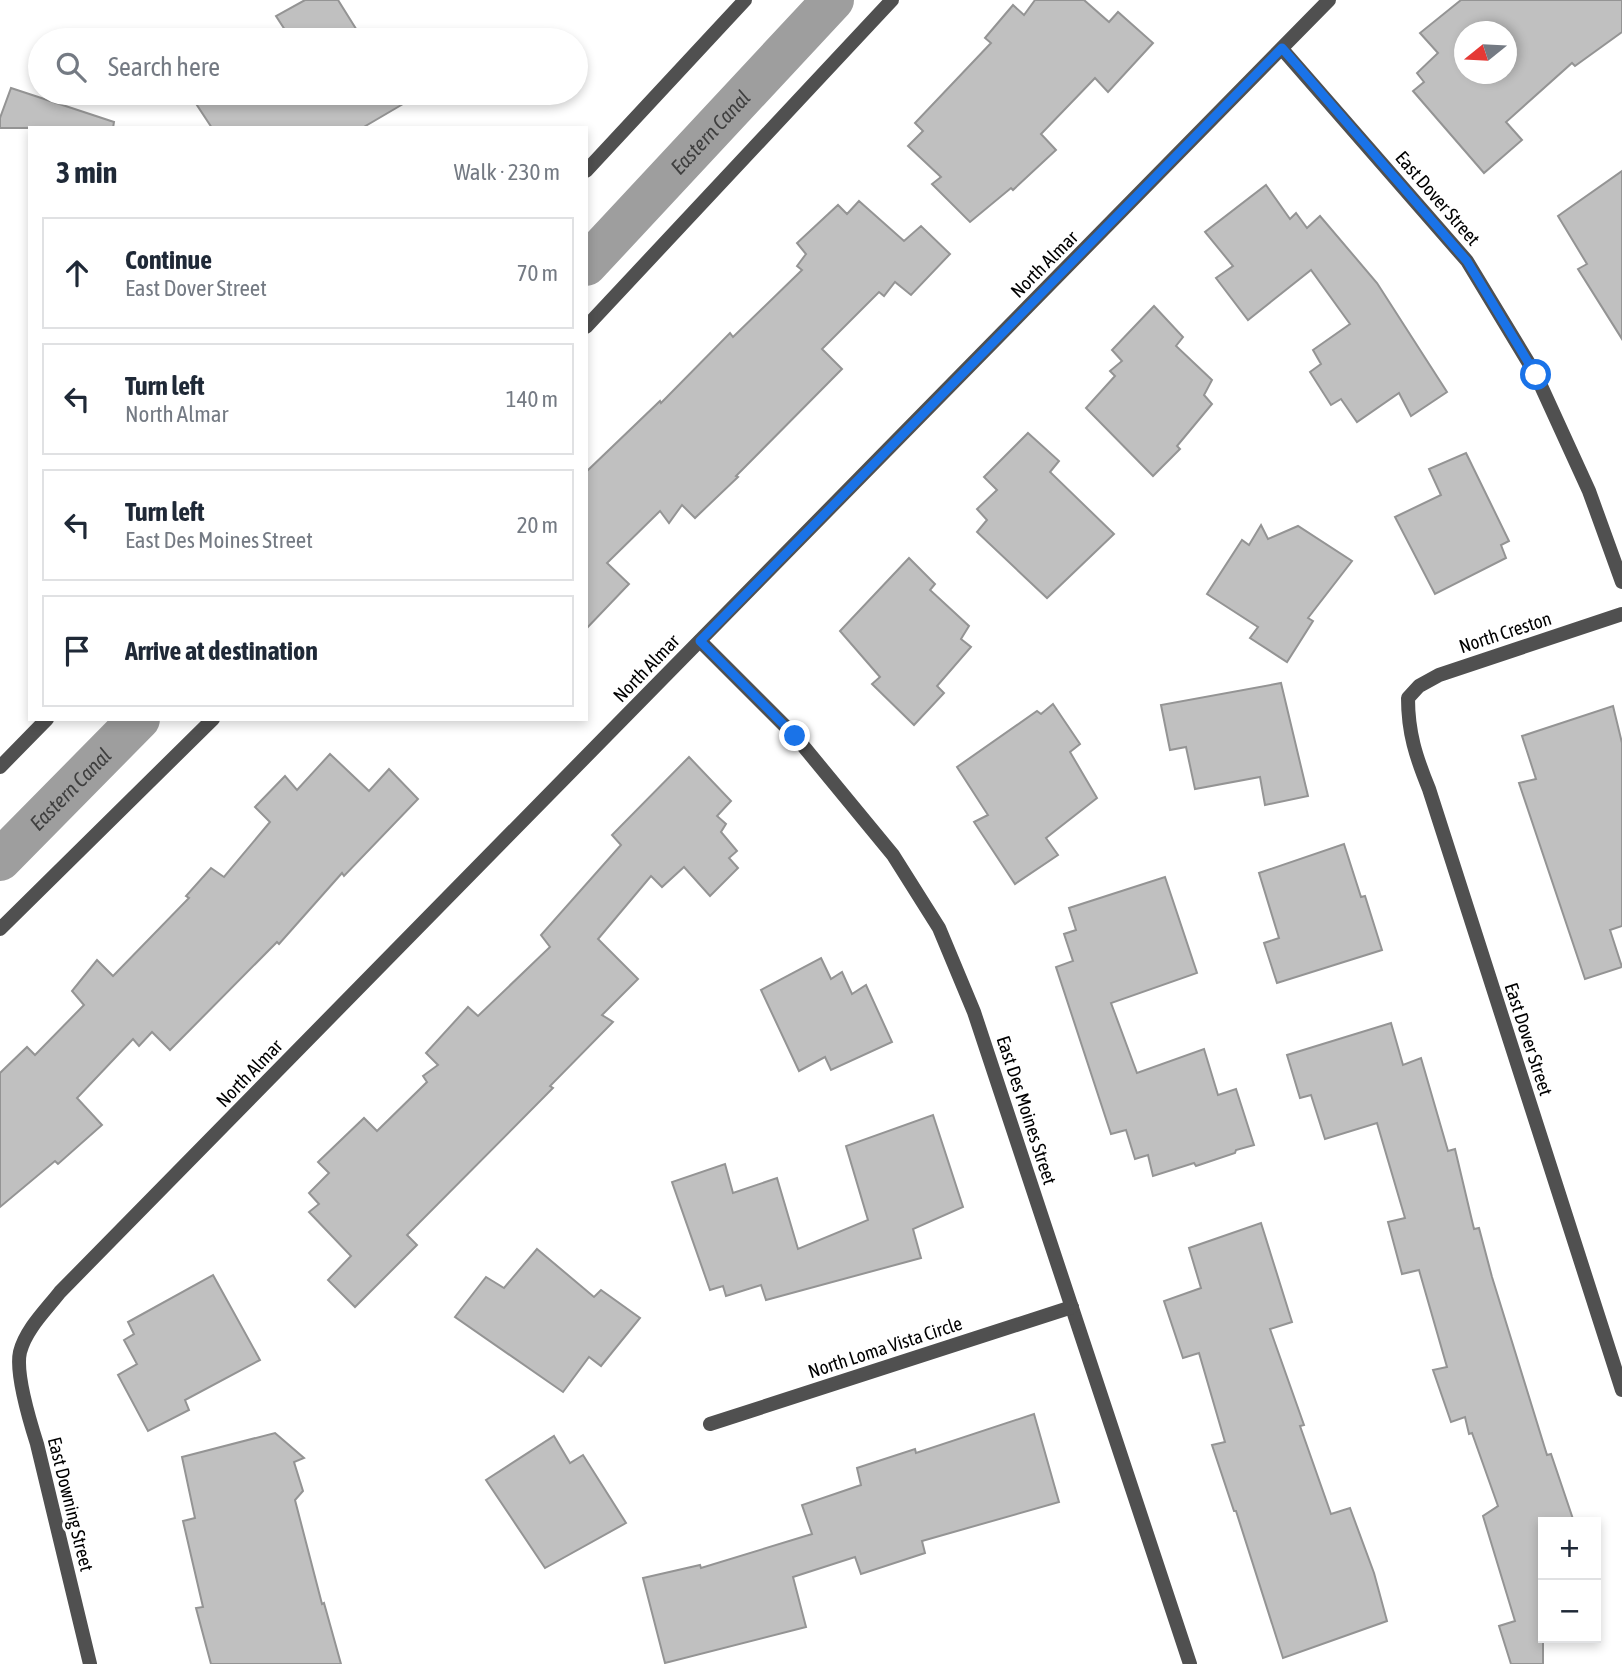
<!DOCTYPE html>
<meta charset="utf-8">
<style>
body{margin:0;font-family:"Asap Condensed",sans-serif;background:#f6f6f7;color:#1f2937}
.controls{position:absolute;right:21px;bottom:21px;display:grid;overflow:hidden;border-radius:0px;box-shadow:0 4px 10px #0003}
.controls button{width:63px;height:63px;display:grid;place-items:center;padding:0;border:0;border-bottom:2px solid #e0e1e3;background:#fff;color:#1f2937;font:35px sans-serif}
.compass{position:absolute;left:1454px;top:21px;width:63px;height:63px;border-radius:50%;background:#fff;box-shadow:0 4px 10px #0003;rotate:252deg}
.stop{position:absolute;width:21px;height:21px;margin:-16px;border:5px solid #1a73e8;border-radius:50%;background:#fff}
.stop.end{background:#1a73e8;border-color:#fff;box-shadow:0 2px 7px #0008}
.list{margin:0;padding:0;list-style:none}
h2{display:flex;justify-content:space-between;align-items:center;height:91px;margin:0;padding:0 28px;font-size:30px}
h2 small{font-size:23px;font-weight:400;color:#747a83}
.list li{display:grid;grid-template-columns:46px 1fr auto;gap:21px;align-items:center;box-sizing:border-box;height:112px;margin:0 14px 14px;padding:0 14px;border:2px solid #e0e1e3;border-radius:0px}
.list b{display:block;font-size:26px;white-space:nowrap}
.list p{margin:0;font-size:23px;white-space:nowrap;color:#747a83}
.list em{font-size:23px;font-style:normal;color:#747a83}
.icon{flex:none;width:38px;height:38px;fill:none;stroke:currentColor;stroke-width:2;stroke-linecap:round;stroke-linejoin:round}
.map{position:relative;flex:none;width:1622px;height:1664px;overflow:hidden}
.search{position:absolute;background:#fff;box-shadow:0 4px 10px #0003;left:28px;top:28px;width:560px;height:77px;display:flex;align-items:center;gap:18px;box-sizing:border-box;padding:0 24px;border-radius:38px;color:#747a83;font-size:26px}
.panel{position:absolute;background:#fff;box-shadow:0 4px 10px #0003;left:28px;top:126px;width:560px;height:595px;border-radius:0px}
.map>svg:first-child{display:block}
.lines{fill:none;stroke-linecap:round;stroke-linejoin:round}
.canal{stroke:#9e9e9e;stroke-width:42}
.building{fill:#c0c0c0;stroke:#949494;stroke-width:2;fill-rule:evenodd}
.lane{stroke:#505050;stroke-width:14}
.street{stroke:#505050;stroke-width:14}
.route{stroke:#1a73e8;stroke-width:9}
.labels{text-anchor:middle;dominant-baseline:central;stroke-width:6;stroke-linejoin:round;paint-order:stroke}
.street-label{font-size:19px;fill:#000;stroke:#fff}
.water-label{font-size:21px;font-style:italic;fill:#3f3f3f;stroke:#fff}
</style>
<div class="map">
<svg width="1622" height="1664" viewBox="0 0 1622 1664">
<rect width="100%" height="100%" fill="#fff"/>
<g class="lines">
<g class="canal">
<path id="s1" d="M586,265l247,-265"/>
<path id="s2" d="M0,860l139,-141"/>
</g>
</g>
<g class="building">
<polygon points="305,0 338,0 363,40 277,40 287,33 276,16"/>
<polygon points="1035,0 1084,0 1109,22 1118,12 1153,43 1108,92 1095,78 1041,134 1056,150 1013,190 1011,188 970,222 932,184 941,177 908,146 923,131 915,123 991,43 985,38 1013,5 1024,15"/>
<path d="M1461,0h161v32l-47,34 -3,-3 -66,59 16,18 -38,33 -71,-82 11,-9 -7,-9 21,-20 -18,-20zM1465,32h42v42h-42z"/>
<polygon points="11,88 114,122 113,128 0,128 0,118"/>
<polygon points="196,93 396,93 403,104 362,128 212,128 191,96"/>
<polygon points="1622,171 1622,339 1578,269 1587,264 1558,216"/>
<polygon points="1266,185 1290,219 1296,213 1307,228 1320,216 1377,283 1447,392 1411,416 1399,393 1357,422 1341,399 1331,405 1310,372 1321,364 1313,350 1350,324 1311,270 1248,320 1216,278 1233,266 1205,232"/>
<polygon points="859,201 904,241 921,226 950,254 911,295 895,282 884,296 879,292 822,349 842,369 736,476 738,477 695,518 682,505 669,523 660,511 607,563 629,584 586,629 586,472 660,401 661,403 730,333 733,337 802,270 797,266 806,254 797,243 838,205 847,214"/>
<polygon points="1154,306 1183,337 1176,346 1212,380 1204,395 1212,404 1177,446 1180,449 1153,476 1086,408 1115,376 1110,371 1122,361 1112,350"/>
<polygon points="1028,433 1059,461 1050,472 1114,534 1047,598 977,532 987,520 977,509 997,490 984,477"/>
<polygon points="1466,453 1509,541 1501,545 1506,558 1435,594 1395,517 1441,495 1429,469"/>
<polygon points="1261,525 1268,539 1298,526 1352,561 1308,618 1313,621 1287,662 1250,638 1258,627 1207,594 1242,540 1249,545"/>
<polygon points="909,558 935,584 930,590 969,626 961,639 971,647 937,686 944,693 914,725 872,684 880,677 840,631"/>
<polygon points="1281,683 1308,796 1265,805 1260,777 1195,789 1186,747 1170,750 1161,705"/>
<polygon points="1053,704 1080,744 1070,752 1097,798 1046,838 1058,855 1015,884 974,822 988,815 957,767 1037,711 1041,714"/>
<polygon points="1613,706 1622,743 1622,926 1610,930 1622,967 1585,979 1519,783 1536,779 1522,736"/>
<polygon points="330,754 369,791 389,769 418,799 344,876 342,873 279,944 277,942 170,1050 152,1032 139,1046 133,1039 77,1098 102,1125 58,1164 55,1161 0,1207 0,1073 27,1047 35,1055 84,1005 72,991 97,960 113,976 189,898 186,896 211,868 224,877 270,822 255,807 285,776 297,790"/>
<polygon points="689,757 731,801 717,816 726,824 721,832 737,851 729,858 738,868 710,896 684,867 662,887 651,876 598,939 638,979 602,1015 613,1022 550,1086 553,1088 407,1235 417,1245 355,1307 328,1280 351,1256 309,1212 319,1204 309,1193 329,1173 318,1162 364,1118 377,1131 427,1082 423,1076 438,1065 426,1053 468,1007 478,1016 550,947 541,935 621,845 612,835"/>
<polygon points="1344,844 1361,897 1365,896 1382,950 1277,983 1264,943 1279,938 1259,873"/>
<polygon points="1165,877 1197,973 1111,1003 1137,1073 1204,1049 1218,1095 1236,1089 1254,1145 1236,1150 1235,1153 1196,1166 1194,1163 1153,1176 1148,1155 1135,1159 1126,1130 1111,1134 1056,967 1073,961 1064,934 1076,930 1069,908"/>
<polygon points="821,958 831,979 842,972 852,994 866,985 892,1042 831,1070 825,1057 799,1071 761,990"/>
<polygon points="1391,1023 1403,1065 1421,1058 1448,1151 1455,1149 1474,1229 1479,1228 1492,1277 1547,1455 1551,1454 1574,1522 1543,1522 1543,1664 1511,1664 1499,1626 1515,1621 1483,1516 1498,1506 1472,1433 1469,1434 1465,1417 1451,1422 1433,1370 1447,1367 1419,1270 1402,1274 1388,1222 1405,1218 1377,1123 1325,1139 1311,1095 1300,1098 1287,1055"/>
<polygon points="933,1115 963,1207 913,1229 921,1258 766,1300 761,1285 726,1296 723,1286 710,1290 672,1182 725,1164 733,1193 777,1178 798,1249 868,1220 846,1146"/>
<polygon points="1261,1223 1292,1322 1270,1329 1304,1425 1300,1426 1331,1514 1350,1508 1374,1573 1387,1621 1283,1658 1236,1511 1234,1511 1212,1445 1225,1442 1199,1353 1183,1358 1164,1301 1201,1288 1189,1248"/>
<polygon points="537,1249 594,1297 601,1290 640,1318 601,1366 589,1357 563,1392 455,1317 486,1277 504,1288"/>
<polygon points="213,1275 260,1360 185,1400 189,1410 148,1431 118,1375 137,1364 124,1340 134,1334 128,1322"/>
<polygon points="1034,1414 1059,1502 922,1541 925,1553 861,1574 855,1557 793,1577 806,1627 665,1663 643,1578 700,1565 701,1568 812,1534 802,1505 861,1485 857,1468 915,1449 916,1453"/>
<polygon points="275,1433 304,1458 294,1462 303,1491 295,1500 322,1604 324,1603 341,1664 211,1664 196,1608 203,1607 183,1521 195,1518 182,1457"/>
<polygon points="554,1436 570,1463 583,1455 626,1523 545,1568 486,1480"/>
</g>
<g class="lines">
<g class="lane">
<polyline points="586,171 745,0"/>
<polyline points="586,327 892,0"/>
<polyline points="0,767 47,719"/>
<polyline points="0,929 213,719"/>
</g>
<g class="street">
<polyline points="1282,49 1467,261 1536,375 1589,491 1622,582"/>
<path d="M1622,614l-183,61 -20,11 -11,12c0,35 8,59 21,91l193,601"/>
<polyline points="700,641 795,736 893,855 939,928 974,1012 1190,1664"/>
<polyline points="710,1424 1072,1307"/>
<path d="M90,1664l-53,-220c-7,-22 -22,-70 -17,-92 6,-23 26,-42 40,-60l1269,-1292"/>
</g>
</g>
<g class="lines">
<polyline class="route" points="795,736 700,641 1282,48 1467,261 1536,375"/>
</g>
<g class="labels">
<g class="street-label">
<text transform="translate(1438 198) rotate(49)">East Dover Street</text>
<text transform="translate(1044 264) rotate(-45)">North Almar</text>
<text transform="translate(1505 632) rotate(-18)">North Creston</text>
<text transform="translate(646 668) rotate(-46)">North Almar</text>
<text transform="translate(1529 1039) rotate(72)">East Dover Street</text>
<text transform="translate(249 1073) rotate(-46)">North Almar</text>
<text transform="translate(1027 1110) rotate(72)">East Des Moines Street</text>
<text transform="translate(885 1347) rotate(-18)">North Loma Vista Circle</text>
<text transform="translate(71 1504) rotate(76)">East Downing Street</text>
</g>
<g class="water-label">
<text stroke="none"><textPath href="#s1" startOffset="182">Eastern Canal</textPath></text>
<text stroke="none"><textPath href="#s2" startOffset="100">Eastern Canal</textPath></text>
</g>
</g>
</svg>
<div class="controls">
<button>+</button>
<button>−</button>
</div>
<svg class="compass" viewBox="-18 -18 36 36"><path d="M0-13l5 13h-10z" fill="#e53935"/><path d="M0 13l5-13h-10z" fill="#747a83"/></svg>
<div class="stop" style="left:1536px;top:375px"></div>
<div class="stop end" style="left:795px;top:736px"></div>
<div class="search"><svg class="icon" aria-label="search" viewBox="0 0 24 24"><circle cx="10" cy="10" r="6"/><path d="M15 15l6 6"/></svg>Search here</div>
<section class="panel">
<h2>3 min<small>Walk · 230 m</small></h2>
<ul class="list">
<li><svg class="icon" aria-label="ahead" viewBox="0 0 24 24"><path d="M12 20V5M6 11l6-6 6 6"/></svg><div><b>Continue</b><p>East Dover Street</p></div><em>70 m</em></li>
<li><svg class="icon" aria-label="left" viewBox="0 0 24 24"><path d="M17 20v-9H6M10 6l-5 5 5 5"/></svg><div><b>Turn left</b><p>North Almar</p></div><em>140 m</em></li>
<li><svg class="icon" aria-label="left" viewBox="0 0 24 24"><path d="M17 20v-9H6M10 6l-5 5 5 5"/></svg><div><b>Turn left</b><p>East Des Moines Street</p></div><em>20 m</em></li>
<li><svg class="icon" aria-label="arrive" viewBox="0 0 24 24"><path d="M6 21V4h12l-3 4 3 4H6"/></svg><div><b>Arrive at destination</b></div></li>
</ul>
</section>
</div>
